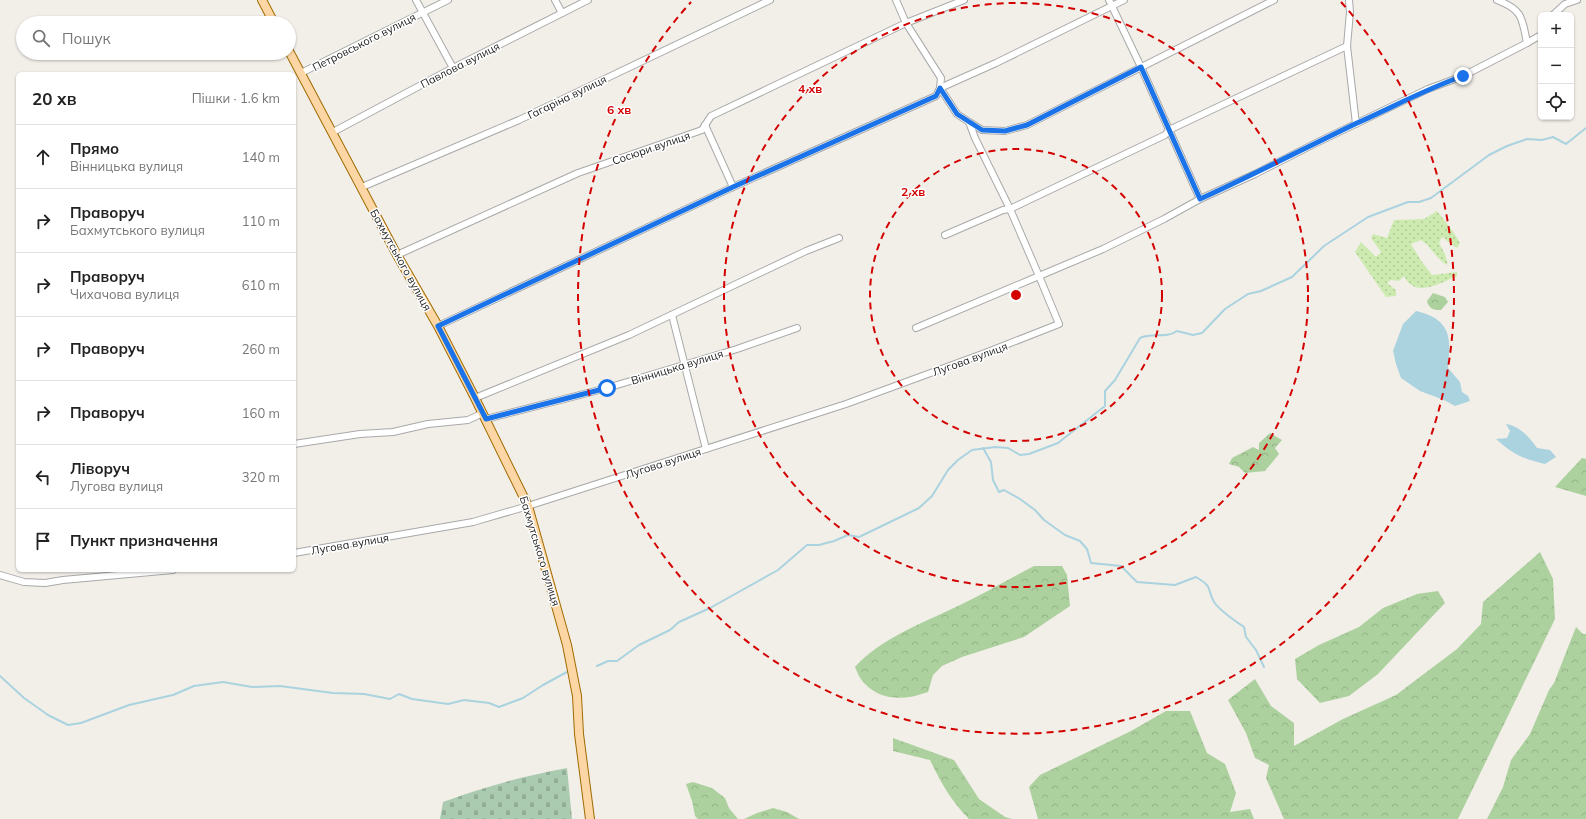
<!DOCTYPE html>
<html lang="uk">
<meta charset="utf-8">
<style>
body{margin:0;font-family:Mulish,sans-serif;background:#f2f2f2;color:#222}
.controls{position:absolute;right:12px;top:12px;display:grid;overflow:hidden;border-radius:6px;box-shadow:0 1px 3px #0004}
.controls button{width:36px;height:36px;display:grid;place-items:center;padding:0;border:0;border-bottom:1px solid #e0e0e0;background:#fff;color:#222;font:20px sans-serif}
.stop{position:absolute;width:12px;height:12px;margin:-9px;border:3px solid #1a73e8;border-radius:50%;background:#fff}
.stop.end{background:#1a73e8;border-color:#fff;box-shadow:0 1px 4px #0008}
.list{margin:0;padding:0;list-style:none}
h2{display:flex;justify-content:space-between;align-items:center;height:52px;margin:0;padding:0 16px;font-size:17px}
h2 small{font-size:13px;font-weight:400;color:#767676}
.list li{display:grid;grid-template-columns:26px 1fr auto;gap:12px;align-items:center;box-sizing:border-box;height:64px;padding:0 16px;border-top:1px solid #e0e0e0}
.list b{display:block;font-size:15px;white-space:nowrap}
.list p{margin:0;font-size:13px;white-space:nowrap;color:#767676}
.list em{font-size:13px;font-style:normal;color:#767676}
.icon{flex:none;width:22px;height:22px;fill:none;stroke:currentColor;stroke-width:2;stroke-linecap:round;stroke-linejoin:round}
.map{position:relative;flex:none;width:1586px;height:819px;overflow:hidden}
.search{position:absolute;background:#fff;box-shadow:0 1px 3px #0004;left:16px;top:16px;width:280px;height:44px;display:flex;align-items:center;gap:10px;box-sizing:border-box;padding:0 14px;border-radius:22px;color:#767676;font-size:15px}
.panel{position:absolute;background:#fff;box-shadow:0 1px 3px #0004;left:16px;top:72px;width:280px;height:500px;border-radius:6px}
.map>svg:first-child{display:block}
.grass{fill:url(#grass-dots)}
.forest{fill:url(#forest-crowns)}
.cemetery{fill:url(#cemetery-stones)}
.water{fill:#aad3df}
.lines{fill:none;stroke-linecap:round;stroke-linejoin:round}
.stream{stroke:#aad3df;stroke-width:2}
.minor-casing{stroke:#a9a9a9;stroke-width:8}
.major-casing{stroke:#a06b00;stroke-width:10}
.minor{stroke:#fff;stroke-width:6}
.major{stroke:#fcd6a4;stroke-width:8}
.route{stroke:#1a73e8;stroke-width:5}
.ring{fill:none;stroke:#d40000;stroke-width:2;stroke-dasharray:7 5}
.labels{text-anchor:middle;dominant-baseline:central;stroke-width:3;stroke-linejoin:round;paint-order:stroke}
.street-label{font-size:11px;fill:#222;stroke:#fff}
.centre{fill:#d40000;stroke:#fff;stroke-width:2}
.ring-label{font-size:12px;text-anchor:middle;font-weight:bold;fill:#d40000;stroke:#fff;stroke-width:3;stroke-linejoin:round;paint-order:stroke}
</style>
<div class="map">
<svg width="1586" height="819" viewBox="0 0 1586 819">
<defs>
<pattern id="grass-dots" width="8" height="8" patternUnits="userSpaceOnUse"><rect width="8" height="8" fill="#cdebb0"/><path d="M2 2h.1M6 6h.1" fill="none" stroke="#b0c997" stroke-width="1.8" stroke-linecap="round"/></pattern>
<pattern id="forest-crowns" width="20" height="18" patternUnits="userSpaceOnUse"><rect width="20" height="18" fill="#add19e"/><path d="M2 6a3 3 0 1 1 6 0M12 15a3 3 0 1 1 6 0" fill="none" stroke="#95b388"/></pattern>
<pattern id="cemetery-stones" width="16" height="16" patternUnits="userSpaceOnUse"><rect width="16" height="16" fill="#aacbaf"/><path d="M2 7V4a2 2 0 0 1 4 0v3zM10 15v-3a2 2 0 0 1 4 0v3z" fill="#92ae96"/></pattern>
</defs>
<rect width="100%" height="100%" fill="#f2efe9"/>
<path class="grass" d="M1437,211l17,22 6,10 -3,5 -15,-11 -3,6 6,11 3,11c-12,-5 -15,-17 -27,-25l-10,4 11,18 10,13 25,-3v4c-17,7 -42,23 -53,0l-5,5 -8,-1 -4,3 9,7v6l-10,1 -31,-45 6,-10 15,15 5,-5 -10,-14 2,-4 14,4 7,-18 30,-1z"/>
<g class="forest">
<path d="M1433,293l12,4 3,5 -7,8c-8,0 -12,-1 -14,-9z"/>
<polygon points="1270,433 1282,440 1275,448 1279,454 1265,471 1245,473 1239,467 1229,464 1232,458 1253,447 1259,450 1259,443"/>
<polygon points="1582,458 1586,459 1586,496 1555,487"/>
<polygon points="1540,552 1553,579 1555,619 1458,819 1284,819 1266,778 1269,765 1255,758 1246,733 1228,700 1255,679 1271,706 1294,723 1294,746 1343,719 1396,695 1457,649 1481,624 1483,602"/>
<path d="M1034,566h28l5,9 3,31 -46,31 -62,20 -20,9 -9,9 -5,17c-22,8 -46,10 -64,-9 -4,-4 -7,-11 -9,-16 27,-30 69,-44 105,-62 25,-12 49,-26 74,-39z"/>
<polygon points="1438,591 1445,603 1378,674 1349,696 1320,703 1297,679 1295,659 1319,645 1359,627 1383,608 1417,594"/>
<polygon points="1576,627 1583,634 1586,634 1586,819 1487,819 1503,787 1511,760 1530,734 1549,690 1554,683"/>
<polygon points="1166,711 1190,711 1207,753 1225,764 1236,793 1230,812 1250,809 1254,819 1038,819 1029,787 1040,775 1131,731"/>
<path d="M893,738l61,22 25,39 26,18 7,2h-43c-18,-18 -28,-36 -39,-59l-37,-9z"/>
<polygon points="693,782 712,788 725,798 729,808 738,819 698,819 695,816 692,801 686,784"/>
<polygon points="773,808 787,812 799,819 744,819 757,813"/>
</g>
<path class="cemetery" d="M567,768l5,51h-132l3,-17c42,-15 80,-26 124,-34z"/>
<g class="water">
<path d="M1416,311c18,4 32,12 33,32 1,8 -1,17 -1,25l12,14 2,10 6,4 2,5 -15,5 -11,-6 -24,-9 -19,-13 -5,-14 -3,-13 10,-27z"/>
<path d="M1506,424c14,2 23,13 31,24l13,2 6,7 -11,7c-22,-5 -32,-10 -49,-25l11,-1 3,-7z"/>
</g>
<g class="lines">
<g class="stream">
<path d="M983,448l8,14 2,18 6,12 5,-2 16,9 15,11 9,10 21,15 15,6 7,8 4,14 30,3 16,16 38,3 21,-8c18,11 10,10 18,25 7,10 20,18 30,25l2,10 10,13 8,17"/>
<path d="M597,666l11,-5h9l22,-16 31,-15 9,-8 31,-14 68,-38 29,-25h12l15,-4 14,-6 11,2 60,-29 13,-12 16,-26 10,-10 14,-10 23,-3 13,1 12,7 9,-1 29,-11 47,-37v-15l10,-11 25,-42c12,-6 26,1 37,-7l16,4 9,-2 23,-24 23,-15 13,-3 31,-14 32,-31 44,-29 40,-15h11l12,-4 58,-43 18,-9 20,-7 15,1 11,-3 13,7 20,-16"/>
<polyline points="0,676 24,698 48,715 68,725 81,723 129,705 173,695 194,686 223,682 252,687 280,686 333,693 364,694 390,699 399,694 412,699 448,704 464,700 489,703 499,707 523,698 543,685 567,672"/>
</g>
<g class="minor-casing">
<g id="minor">
<polyline points="416,0 453,68"/>
<polyline points="555,0 562,13"/>
<polyline points="896,0 906,23 941,78 940,88 957,114 969,122 975,138 1010,209 1039,276 916,328"/>
<polyline points="1109,0 1141,67 1200,199"/>
<polyline points="1349,0 1350,12 1347,46 1356,124"/>
<path d="M1497,0c26,10 25,18 30,43"/>
<polyline points="1553,15 1565,4 1577,0"/>
<polyline points="301,73 448,0"/>
<polyline points="969,122 982,130 1005,131 1027,125 1274,0"/>
<polyline points="705,125 733,187"/>
<polyline points="333,132 453,68 588,0"/>
<polyline points="362,187 519,120 770,0"/>
<polyline points="945,235 1003,210 1010,209 1165,135 1169,130 1347,46"/>
<polyline points="397,255 578,173 702,130 711,116 906,23 964,0"/>
<polyline points="672,315 706,449"/>
<polyline points="438,326 733,187 936,96 940,88 996,63 1124,0"/>
<polyline points="475,398 629,335 806,251 839,238"/>
<polyline points="486,419 607,388 737,349 797,328"/>
<polyline points="294,444 360,434 393,432 428,424 468,420 483,413"/>
<polyline points="294,553 473,522 528,506 846,404 985,353 1059,324 1039,276 1103,249 1164,219 1200,199 1255,174 1316,143 1428,89 1463,76 1527,43 1541,35"/>
<polyline points="0,575 24,582 45,583 63,580 173,570"/>
</g>
</g>
<g class="major-casing">
<g id="major">
<polyline points="262,0 274,23"/>
<polyline points="289,51 397,255 438,326 475,398 528,506 567,645 577,696 579,734 590,819"/>
</g>
</g>
<use href="#minor" class="minor"/>
<use href="#major" class="major"/>
</g>
<g class="lines">
<path class="route" d="M607,388l-121,31 -48,-93 295,-139 203,-91 4,-8 17,26 25,16 23,1 22,-6 114,-58 59,132c53,-24 105,-51 157,-76 36,-16 69,-34 106,-47"/>
</g>
<g class="ring">
<circle cx="1016" cy="295" r="146"/>
<circle cx="1016" cy="295" r="292"/>
<path d="M1341 2A438 438 0 1 1 691 2"/>
</g>
<g class="labels">
<g class="street-label">
<text transform="translate(364 42) rotate(-27)">Петровського вулиця</text>
<text transform="translate(460 65) rotate(-27)">Павлова вулиця</text>
<text transform="translate(567 97) rotate(-26)">Гагаріна вулиця</text>
<text transform="translate(651 148) rotate(-19)">Сосюри вулиця</text>
<text transform="translate(401 260) rotate(61)">Бахмутського вулиця</text>
<text transform="translate(970 359) rotate(-20)">Лугова вулиця</text>
<text transform="translate(677 367) rotate(-17)">Вінницька вулиця</text>
<text transform="translate(663 463) rotate(-18)">Лугова вулиця</text>
<text transform="translate(350 544) rotate(-10)">Лугова вулиця</text>
<text transform="translate(540 551) rotate(73)">Бахмутського вулиця</text>
</g>
</g>
<circle cx="1016" cy="295" r="6" class="centre"/>
<g class="ring-label">
<text x="810" y="93">4 хв</text>
<text x="619" y="114">6 хв</text>
<text x="913" y="196">2 хв</text>
</g>
</svg>
<div class="controls">
<button>+</button>
<button>−</button>
<button><svg class="icon" aria-label="locate" viewBox="0 0 24 24"><circle cx="12" cy="12" r="6"/><path d="M12 2v4M12 18v4M2 12h4M18 12h4"/></svg></button>
</div>
<div class="stop" style="left:607px;top:388px"></div>
<div class="stop end" style="left:1463px;top:76px"></div>
<div class="search"><svg class="icon" aria-label="search" viewBox="0 0 24 24"><circle cx="10" cy="10" r="6"/><path d="M15 15l6 6"/></svg>Пошук</div>
<section class="panel">
<h2>20 хв<small>Пішки · 1.6 km</small></h2>
<ul class="list">
<li><svg class="icon" aria-label="ahead" viewBox="0 0 24 24"><path d="M12 20V5M6 11l6-6 6 6"/></svg><div><b>Прямо</b><p>Вінницька вулиця</p></div><em>140 m</em></li>
<li><svg class="icon" aria-label="right" viewBox="0 0 24 24"><path d="M7 20v-9h11M14 6l5 5-5 5"/></svg><div><b>Праворуч</b><p>Бахмутського вулиця</p></div><em>110 m</em></li>
<li><svg class="icon" aria-label="right" viewBox="0 0 24 24"><path d="M7 20v-9h11M14 6l5 5-5 5"/></svg><div><b>Праворуч</b><p>Чихачова вулиця</p></div><em>610 m</em></li>
<li><svg class="icon" aria-label="right" viewBox="0 0 24 24"><path d="M7 20v-9h11M14 6l5 5-5 5"/></svg><div><b>Праворуч</b></div><em>260 m</em></li>
<li><svg class="icon" aria-label="right" viewBox="0 0 24 24"><path d="M7 20v-9h11M14 6l5 5-5 5"/></svg><div><b>Праворуч</b></div><em>160 m</em></li>
<li><svg class="icon" aria-label="left" viewBox="0 0 24 24"><path d="M17 20v-9H6M10 6l-5 5 5 5"/></svg><div><b>Ліворуч</b><p>Лугова вулиця</p></div><em>320 m</em></li>
<li><svg class="icon" aria-label="arrive" viewBox="0 0 24 24"><path d="M6 21V4h12l-3 4 3 4H6"/></svg><div><b>Пункт призначення</b></div></li>
</ul>
</section>
</div>
